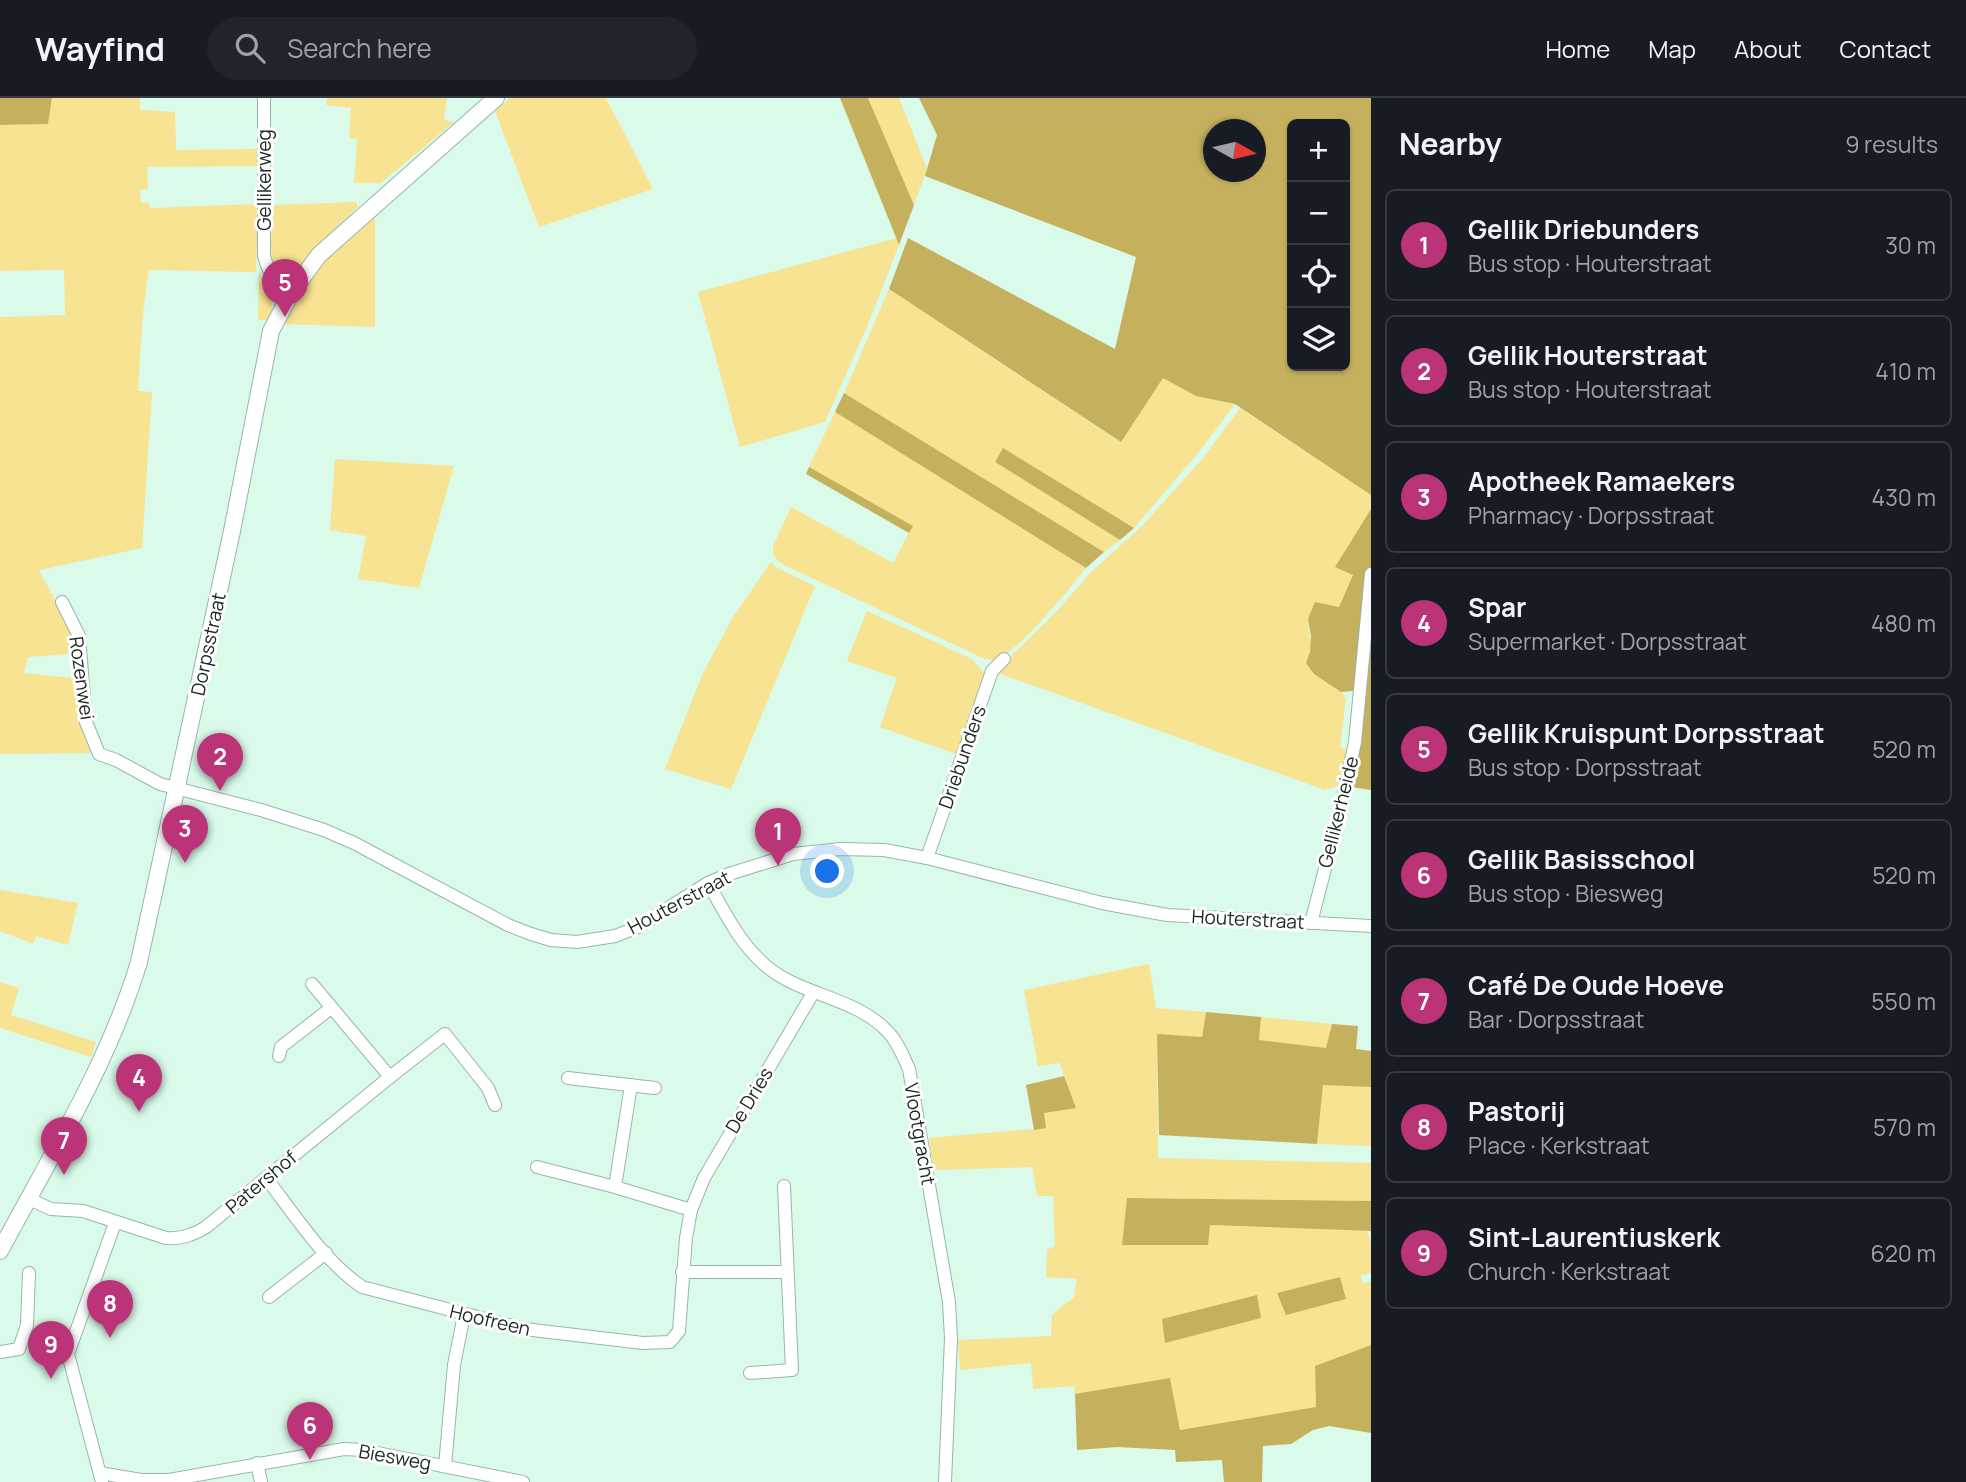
<!DOCTYPE html>
<meta charset="utf-8">
<style>
body{margin:0;font-family:Manrope,sans-serif;background:#20242c;color:#f1f3f6}
.controls{position:absolute;right:21px;top:21px;display:grid;overflow:hidden;border-radius:10px;box-shadow:0 2px 5px #0004}
.controls button{width:63px;height:63px;display:grid;place-items:center;padding:0;border:0;border-bottom:2px solid #363941;background:#171b24;color:#f1f3f6;font:35px sans-serif}
.compass{position:absolute;left:1203px;top:21px;width:63px;height:63px;border-radius:50%;background:#171b24;box-shadow:0 2px 5px #0004;rotate:98deg}
.you{position:absolute;left:828px;top:774px;width:24px;height:24px;margin:-18px;border:5px solid #fff;border-radius:50%;background:#1a73e8;box-shadow:0 0 0 10px #1a73e833}
.badge{display:grid;place-items:center;width:46px;height:46px;border-radius:50%;background:#ba3477;color:#fff;font-size:23px;font-weight:700}
.pin{position:absolute;translate:-50% -58px;filter:drop-shadow(0 2px 4px #0008)}
.pin::after{content:'';position:absolute;top:37px;width:24px;height:21px;background:inherit;clip-path:polygon(0 0,100% 0,50% 100%)}
.list{margin:0;padding:0;list-style:none}
h2{display:flex;justify-content:space-between;align-items:center;height:91px;margin:0;padding:0 28px;font-size:30px}
h2 small{font-size:23px;font-weight:400;color:#9ea1a6}
.list li{display:grid;grid-template-columns:46px 1fr auto;gap:21px;align-items:center;box-sizing:border-box;height:112px;margin:0 14px 14px;padding:0 14px;border:2px solid #363941;border-radius:10px}
.list b{display:block;font-size:26px;white-space:nowrap}
.list p{margin:0;font-size:23px;white-space:nowrap;color:#9ea1a6}
.list em{font-size:23px;font-style:normal;color:#9ea1a6}
.icon{flex:none;width:38px;height:38px;fill:none;stroke:currentColor;stroke-width:2;stroke-linecap:round;stroke-linejoin:round}
.map{position:relative;flex:none;width:1371px;height:1384px;overflow:hidden}
header{display:flex;align-items:center;gap:42px;box-sizing:border-box;height:98px;padding:0 35px;background:#171b24;border-bottom:2px solid #363941}
header strong{font-size:33px}
nav{display:flex;gap:38px;margin-inline-start:auto;font-size:24px}
.search{width:490px;height:63px;background:#20242c;display:flex;align-items:center;gap:18px;box-sizing:border-box;padding:0 24px;border-radius:38px;color:#9ea1a6;font-size:26px}
main{display:flex}
aside{flex:1;background:#171b24}
.map>svg:first-child{display:block}
.green{fill:#f7e392;fill-rule:evenodd}
.forest{fill:#c5b15d;fill-rule:evenodd}
.lines{fill:none;stroke-linecap:round;stroke-linejoin:round}
.minor-casing{stroke:#98b6a7;stroke-width:14}
.tertiary-casing{stroke:#98b6a7;stroke-width:18}
.minor{stroke:#fff;stroke-width:12}
.tertiary{stroke:#fff;stroke-width:16}
.labels{text-anchor:middle;dominant-baseline:central;stroke-width:6;stroke-linejoin:round;paint-order:stroke}
.street-label{font-size:19px;fill:#1b2721;stroke:#fff}
</style>
<header>
<strong>Wayfind</strong>
<div class="search"><svg class="icon" aria-label="search" viewBox="0 0 24 24"><circle cx="10" cy="10" r="6"/><path d="M15 15l6 6"/></svg>Search here</div>
<nav><a>Home</a><a>Map</a><a>About</a><a>Contact</a></nav>
</header>
<main>
<div class="map">
<svg width="1371" height="1384" viewBox="0 0 1371 1384">
<rect width="100%" height="100%" fill="#dafaea"/>
<g class="green">
<polygon points="52,0 140,0 140,12 175,14 176,52 258,51 258,68 147,69 148,91 140,92 141,105 149,104 150,110 258,106 256,174 149,172 143,214 138,293 152,294 142,450 39,472 77,543 79,555 28,559 24,575 82,581 82,608 90,655 0,656 0,219 65,217 64,172 0,173 0,27 48,26"/>
<polygon points="327,0 447,0 444,22 454,24 381,85 354,85 357,41 349,40 351,10 326,7"/>
<polygon points="510,0 606,0 653,91 539,129 495,13"/>
<polygon points="868,0 899,0 927,71 914,107"/>
<path d="M356,104l2,5 -44,42 -20,30 -10,1c-20,-16 -11,-52 -10,-75z"/>
<polygon points="375,116 375,229 281,226 298,195 318,167"/>
<polygon points="897,140 899,147 868,226 825,324 740,349 698,194"/>
<path d="M259,175c12,14 17,29 10,47h-11z"/>
<polygon points="889,191 1120,344 1162,279 1196,298 1235,306 1199,354 1134,430 1004,351 995,364 1120,442 1104,454 844,295"/>
<polygon points="1240,310 1371,397 1371,411 1335,469 1353,476 1339,509 1308,521 1314,576 1341,594 1346,600 1340,649 1349,653 1343,686 1325,692 995,574 1059,511 1090,475 1142,428 1204,359"/>
<path d="M835,314l251,156c-15,19 -70,86 -90,91 -4,1 -6,1 -11,0l-203,-95c-7,-6 -10,-9 -9,-18l18,-39 102,56 19,-36 -103,-60z"/>
<polygon points="335,361 454,368 419,490 358,481 366,438 330,432"/>
<polygon points="771,464 775,469 815,488 731,691 665,671 703,575 733,519"/>
<polygon points="867,513 972,561 985,576 959,657 880,629 897,580 847,563"/>
<polygon points="0,792 78,805 68,847 36,838 33,846 0,833"/>
<path d="M1149,866l7,44 50,4 -4,25 -45,-2 1,123 213,5v38l-244,-3 81,47 1,-20 158,6 4,11v31l-10,2 1,8 9,-1v63l-56,21 1,41 -136,23 -10,-51 -95,15 -1,-8 -41,3 -2,-26 -71,7 -2,-30 93,-4 1,-21 22,-18 3,-18 -31,-2 1,-27 8,-4 -2,-50h-16l-5,-29 -99,3 -4,-32 116,-10 -1,-15 20,-37 -4,-13 -22,3 -14,-76zM1340,1179l6,22 -69,-6z"/>
<polygon points="0,884 19,890 11,917 96,944 91,959 0,930"/>
<polygon points="1261,919 1332,926 1326,950 1259,942"/>
<polygon points="1323,986 1371,989 1371,1048 1317,1046"/>
</g>
<g class="forest">
<polygon points="0,0 52,0 48,26 0,27"/>
<polygon points="840,0 868,0 914,107 899,147"/>
<path d="M919,0h452v397l-136,-91 -39,-8 -33,-18 -42,64 -232,-153 19,-51 207,111 21,-92 -211,-81 12,-41zM1292,26h53v242h-53zM1213,32h42v42h-42z"/>
<polygon points="844,295 1104,454 1086,470 835,314"/>
<polygon points="1003,350 1134,430 1120,442 995,364"/>
<polygon points="809,369 913,428 909,435 806,376"/>
<polygon points="1371,411 1371,692 1352,689 1365,592 1341,594 1314,576 1306,565 1310,554 1311,538 1308,521 1315,504 1339,509 1353,477 1335,469"/>
<polygon points="1206,914 1261,919 1259,942 1326,950 1332,926 1358,928 1356,951 1371,953 1371,989 1323,987 1317,1046 1159,1037 1157,936 1202,939"/>
<polygon points="1064,978 1076,1010 1044,1015 1046,1030 1034,1032 1026,987"/>
<polygon points="1127,1100 1371,1103 1371,1133 1210,1127 1208,1147 1122,1147"/>
<polygon points="1340,1179 1346,1201 1286,1217 1277,1195"/>
<polygon points="1257,1197 1261,1220 1165,1245 1162,1221"/>
<polygon points="1371,1247 1371,1335 1329,1328 1313,1332 1291,1346 1263,1348 1262,1384 1224,1384 1222,1362 1176,1364 1175,1352 1117,1349 1077,1352 1075,1296 1170,1280 1180,1332 1316,1309 1315,1268"/>
</g>
<g class="lines">
<g class="minor-casing">
<g id="minor">
<path d="M264,0v158c5,19 12,25 27,37"/>
<polyline points="62,504 79,538 86,624 99,656 116,662 160,686 261,712 324,732 354,745 508,827 531,836 551,842 577,844 615,838 638,829 708,785 729,776 793,756 841,751 884,752 927,760 1102,805 1167,817 1371,828"/>
<polyline points="927,760 992,573 1004,561"/>
<path d="M708,785c17,30 32,61 58,83 35,30 90,31 122,66 10,10 15,24 21,37l40,233 2,36 -6,144"/>
<polyline points="1311,825 1343,701 1355,644 1371,476"/>
<polyline points="312,886 390,979"/>
<polyline points="279,958 281,949 331,910"/>
<polyline points="568,980 655,990"/>
<polyline points="537,1069 615,1089 691,1112"/>
<path d="M266,1080c29,37 57,82 96,109l162,42 119,14 27,-1 9,-11 7,-93 5,-28 13,-32 109,-185"/>
<polyline points="615,1089 631,987"/>
<path d="M29,1101l22,10 32,2 83,27c16,1 27,-3 40,-11l184,-150 55,-43 43,54 7,17"/>
<polyline points="682,1174 787,1174"/>
<polyline points="269,1199 326,1155"/>
<polyline points="0,1254 19,1251 27,1227 29,1175"/>
<polyline points="750,1275 792,1272 784,1088"/>
<polyline points="257,1365 261,1384"/>
<polyline points="445,1368 454,1267 464,1217"/>
<polyline points="100,1375 141,1382 169,1382 344,1351 362,1352 523,1384"/>
<polyline points="102,1384 68,1256 115,1125"/>
</g>
</g>
<g class="tertiary-casing">
<path id="tertiary" d="M0,1153c50,-94 108,-186 139,-289l93,-431 39,-200 20,-38 28,-38 177,-157"/>
</g>
<use href="#minor" class="minor"/>
<use href="#tertiary" class="tertiary"/>
</g>
<g class="labels">
<g class="street-label">
<text transform="translate(264 82) rotate(-90)">Gellikerweg</text>
<text transform="translate(208 546) rotate(-78)">Dorpsstraat</text>
<text transform="translate(82 580) rotate(82)">Rozenwei</text>
<text transform="translate(962 659) rotate(-71)">Driebunders</text>
<text transform="translate(1338 714) rotate(-76)">Gellikerheide</text>
<text transform="translate(679 804) rotate(-28)">Houterstraat</text>
<text transform="translate(1248 821) rotate(3)">Houterstraat</text>
<text transform="translate(749 1002) rotate(-59)">De Dries</text>
<text transform="translate(920 1036) rotate(80)">Vlootgracht</text>
<text transform="translate(261 1084) rotate(-40)">Patershof</text>
<text transform="translate(490 1222) rotate(13)">Hoofreen</text>
<text transform="translate(395 1359) rotate(10)">Biesweg</text>
</g>
</g>
</svg>
<div class="controls">
<button>+</button>
<button>−</button>
<button><svg class="icon" aria-label="locate" viewBox="0 0 24 24"><circle cx="12" cy="12" r="6"/><path d="M12 2v4M12 18v4M2 12h4M18 12h4"/></svg></button>
<button><svg class="icon" aria-label="layers" viewBox="0 0 24 24"><path d="M12 4l9 5-9 5-9-5zM3 14l9 5 9-5"/></svg></button>
</div>
<svg class="compass" viewBox="-18 -18 36 36"><path d="M0-13l5 13h-10z" fill="#e53935"/><path d="M0 13l5-13h-10z" fill="#9ea1a6"/></svg>
<div class="you"></div>
<div class="pin badge" style="left:778px;top:768px">1</div>
<div class="pin badge" style="left:220px;top:693px">2</div>
<div class="pin badge" style="left:185px;top:765px">3</div>
<div class="pin badge" style="left:139px;top:1014px">4</div>
<div class="pin badge" style="left:285px;top:219px">5</div>
<div class="pin badge" style="left:310px;top:1362px">6</div>
<div class="pin badge" style="left:64px;top:1077px">7</div>
<div class="pin badge" style="left:110px;top:1240px">8</div>
<div class="pin badge" style="left:51px;top:1281px">9</div>
</div>
<aside>
<h2>Nearby<small>9 results</small></h2>
<ul class="list">
<li><span class="badge">1</span><div><b>Gellik Driebunders</b><p>Bus stop · Houterstraat</p></div><em>30 m</em></li>
<li><span class="badge">2</span><div><b>Gellik Houterstraat</b><p>Bus stop · Houterstraat</p></div><em>410 m</em></li>
<li><span class="badge">3</span><div><b>Apotheek Ramaekers</b><p>Pharmacy · Dorpsstraat</p></div><em>430 m</em></li>
<li><span class="badge">4</span><div><b>Spar</b><p>Supermarket · Dorpsstraat</p></div><em>480 m</em></li>
<li><span class="badge">5</span><div><b>Gellik Kruispunt Dorpsstraat</b><p>Bus stop · Dorpsstraat</p></div><em>520 m</em></li>
<li><span class="badge">6</span><div><b>Gellik Basisschool</b><p>Bus stop · Biesweg</p></div><em>520 m</em></li>
<li><span class="badge">7</span><div><b>Café De Oude Hoeve</b><p>Bar · Dorpsstraat</p></div><em>550 m</em></li>
<li><span class="badge">8</span><div><b>Pastorij</b><p>Place · Kerkstraat</p></div><em>570 m</em></li>
<li><span class="badge">9</span><div><b>Sint-Laurentiuskerk</b><p>Church · Kerkstraat</p></div><em>620 m</em></li>
</ul>
</aside>
</main>
